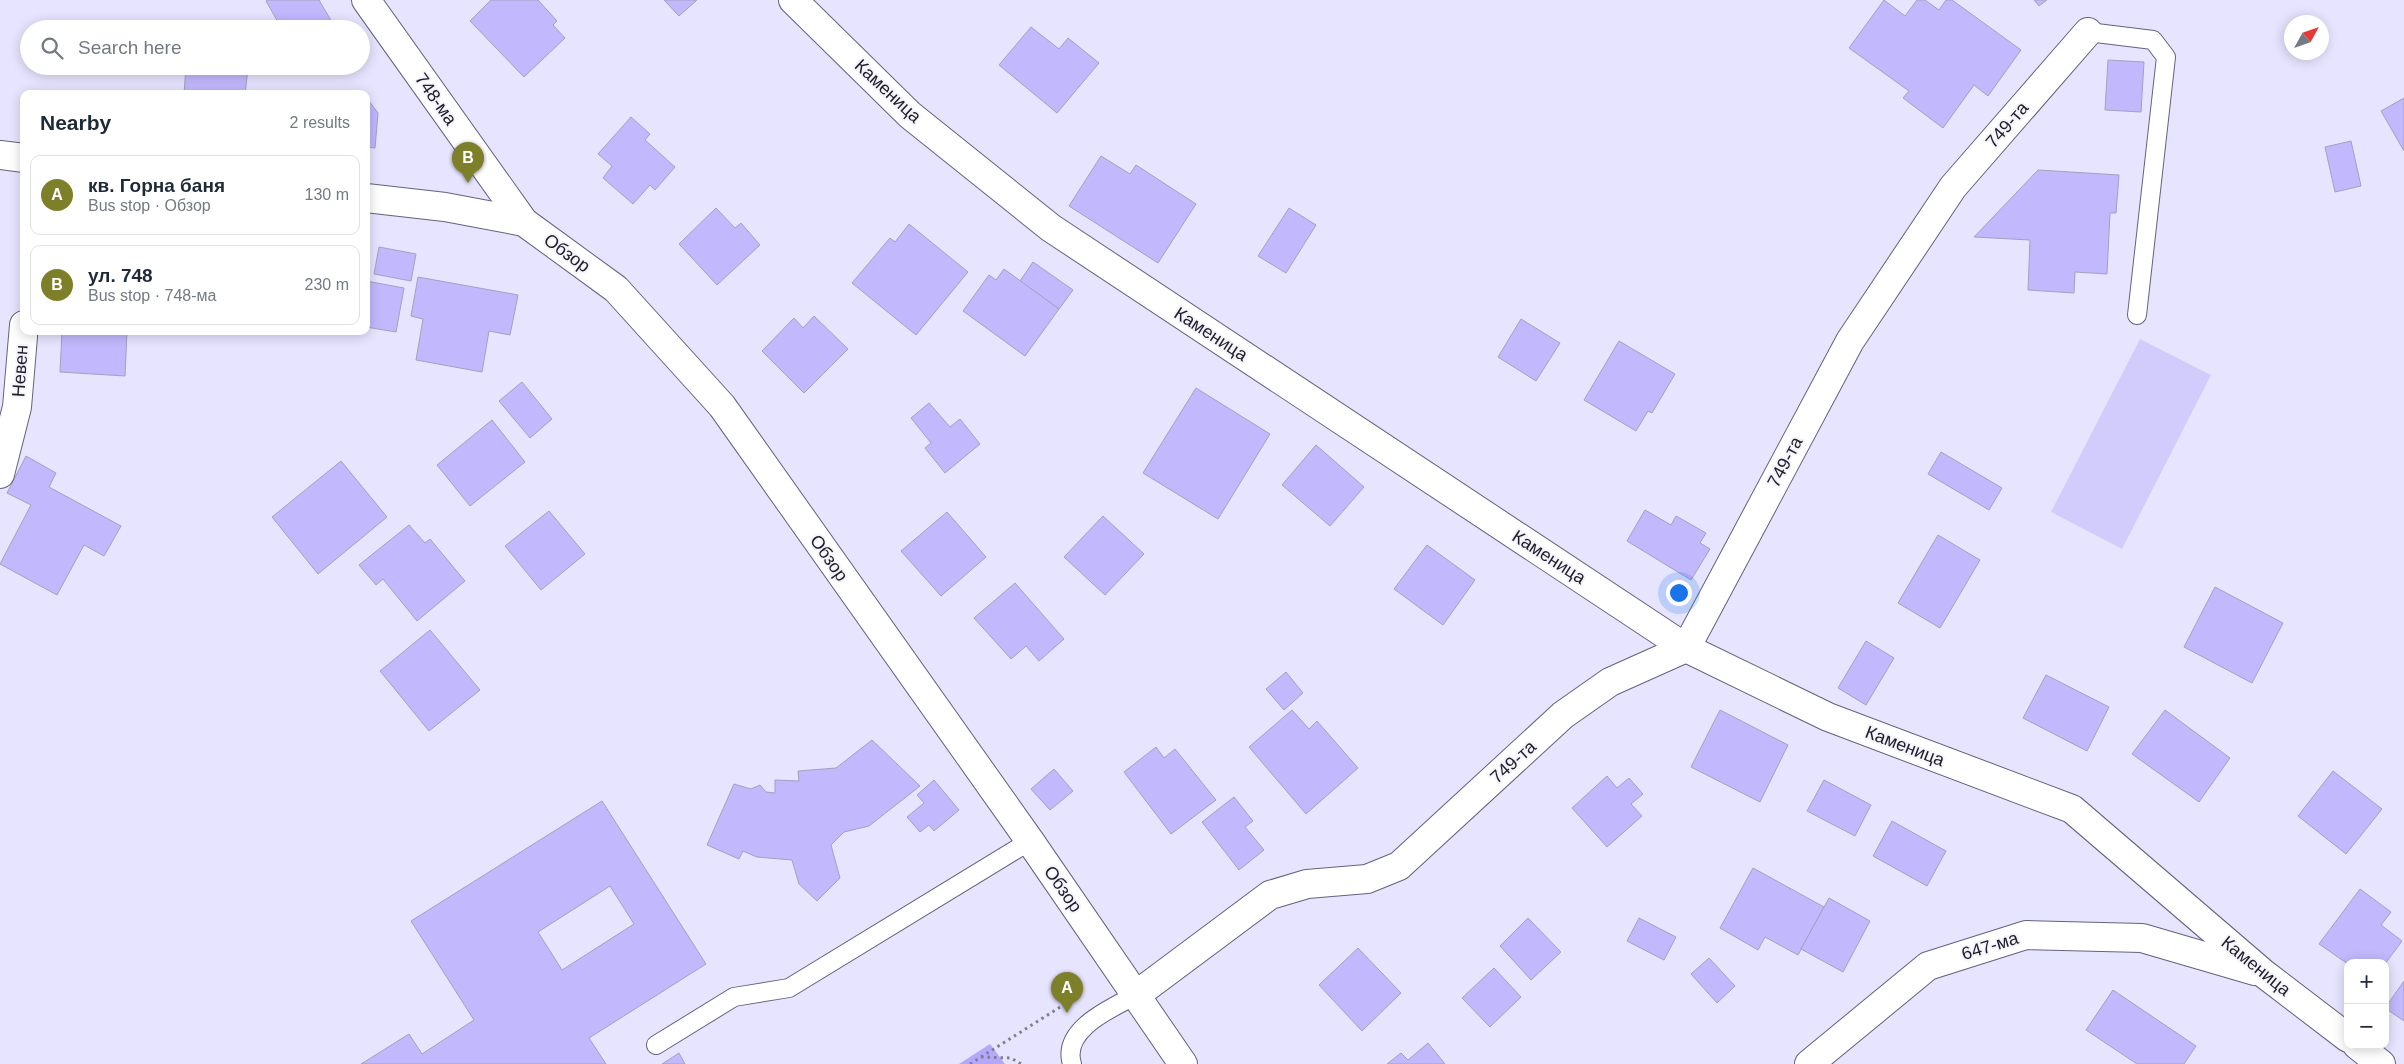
<!DOCTYPE html>
<meta charset="utf-8">
<style>
body{margin:0;font-family:Helvetica,sans-serif;background:#f2f2f3;color:#1f2937}
.controls{position:absolute;right:15px;bottom:15px;display:grid;overflow:hidden;border-radius:10px;box-shadow:0 2px 12px #0003}
.controls button{width:45px;height:45px;display:grid;place-items:center;padding:0;border:0;border-bottom:1px solid #e0e1e3;background:#fff;color:#1f2937;font:25px sans-serif}
.compass{position:absolute;left:2284px;top:15px;width:45px;height:45px;border-radius:50%;background:#fff;box-shadow:0 2px 12px #0003;rotate:50deg}
.you{position:absolute;left:1678px;top:592px;width:18px;height:18px;margin:-12px;border:4px solid #fff;border-radius:50%;background:#1a73e8;box-shadow:0 0 0 8px #1a73e833}
.badge{display:grid;place-items:center;width:32px;height:32px;border-radius:50%;background:#7d7f29;color:#fff;font-size:16px;font-weight:700}
.pin{position:absolute;translate:-50% -41px;filter:drop-shadow(0 1px 2px #0008)}
.pin::after{content:'';position:absolute;top:26px;width:18px;height:15px;background:inherit;clip-path:polygon(0 0,100% 0,50% 100%)}
.list{margin:0;padding:0;list-style:none}
h2{display:flex;justify-content:space-between;align-items:center;height:65px;margin:0;padding:0 20px;font-size:21px}
h2 small{font-size:16px;font-weight:400;color:#747a83}
.list li{display:grid;grid-template-columns:32px 1fr auto;gap:15px;align-items:center;box-sizing:border-box;height:80px;margin:0 10px 10px;padding:0 10px;border:1px solid #e0e1e3;border-radius:10px}
.list b{display:block;font-size:19px;white-space:nowrap}
.list p{margin:0;font-size:16px;white-space:nowrap;color:#747a83}
.list em{font-size:16px;font-style:normal;color:#747a83}
.icon{flex:none;width:28px;height:28px;fill:none;stroke:currentColor;stroke-width:2;stroke-linecap:round;stroke-linejoin:round}
.map{position:relative;flex:none;width:2404px;height:1064px;overflow:hidden}
.search{position:absolute;background:#fff;box-shadow:0 2px 12px #0003;left:20px;top:20px;width:350px;height:55px;display:flex;align-items:center;gap:12px;box-sizing:border-box;padding:0 18px;border-radius:28px;color:#747a83;font-size:19px}
.panel{position:absolute;background:#fff;box-shadow:0 2px 12px #0003;left:20px;top:90px;width:350px;height:245px;border-radius:10px}
.map>svg:first-child{display:block}
.green{fill:#d2ccfd}
.forest{fill:#b4a7fc}
.building{fill:#c2b8fd;stroke:#a4a0c0;fill-rule:evenodd}
.lines{fill:none;stroke-linecap:round;stroke-linejoin:round}
.lane-casing{stroke:#65617e;stroke-width:20}
.street-casing{stroke:#65617e;stroke-width:30}
.secondary-casing{stroke:#65617e;stroke-width:30}
.path{stroke:#807e91;stroke-width:3;stroke-dasharray:2.5 4;stroke-linecap:butt}
.lane{stroke:#fff;stroke-width:18}
.street{stroke:#fff;stroke-width:28}
.secondary{stroke:#fff;stroke-width:28}
.labels{text-anchor:middle;dominant-baseline:central;stroke-width:4;stroke-linejoin:round;paint-order:stroke}
.street-label{font-size:18px;fill:#1e1d29;stroke:#f5f4fb}
</style>
<div class="map">
<svg width="2404" height="1064" viewBox="0 0 2404 1064">
<rect width="100%" height="100%" fill="#e7e4ff"/>
<polygon class="green" points="2140,339 2211,375 2122,549 2051,512"/>
<polygon class="forest" points="990,1044 1005,1064 959,1064"/>
<g class="building">
<polygon points="267,0 319,0 336,29 282,29 266,1"/>
<polygon points="491,0 538,0 557,21 553,25 565,38 524,77 470,21"/>
<polygon points="664,0 697,0 679,16"/>
<polygon points="1884,0 1905,16 1917,0 1925,0 1939,10 1946,0 1952,0 2021,50 1988,96 1974,85 1943,128 1903,98 1909,91 1849,48"/>
<polygon points="2034,0 2047,0 2039,6"/>
<polygon points="1031,27 1059,49 1068,38 1099,63 1057,113 999,65"/>
<polygon points="2108,60 2144,62 2141,112 2105,110"/>
<polygon points="186,66 248,69 245,94 184,94"/>
<polygon points="366,97 378,113 375,148 366,147"/>
<polygon points="2404,98 2404,151 2381,111"/>
<polygon points="631,117 650,134 645,140 675,167 655,190 650,185 633,204 603,178 612,166 598,154"/>
<polygon points="2351,141 2361,186 2335,192 2325,147"/>
<polygon points="1101,156 1130,174 1136,165 1196,204 1158,263 1069,206"/>
<polygon points="2038,170 2119,175 2116,213 2110,213 2107,274 2075,272 2074,293 2028,290 2030,240 1974,237"/>
<polygon points="716,208 735,228 741,223 760,245 717,285 679,244"/>
<polygon points="1289,208 1316,225 1286,273 1258,256"/>
<polygon points="909,224 968,272 916,335 852,283 890,238 895,242"/>
<polygon points="379,247 416,254 411,281 374,274"/>
<polygon points="1033,262 1073,290 1059,309 1020,281"/>
<polygon points="1004,269 1059,309 1025,356 963,311 989,275 996,280"/>
<polygon points="418,277 518,295 510,335 489,331 482,372 416,360 423,319 411,316"/>
<polygon points="366,281 404,288 396,332 366,327"/>
<polygon points="814,316 848,349 804,393 762,351 794,318 803,328"/>
<polygon points="1521,319 1560,343 1536,381 1498,357"/>
<polygon points="62,331 127,331 125,376 60,372"/>
<polygon points="1619,341 1675,374 1652,413 1648,411 1636,431 1584,400"/>
<polygon points="522,382 552,419 530,438 499,401"/>
<polygon points="1196,388 1270,434 1218,519 1143,473"/>
<polygon points="929,403 950,427 960,419 980,444 945,473 925,448 931,443 911,418"/>
<polygon points="492,420 525,462 470,506 437,465"/>
<polygon points="1316,445 1364,487 1330,526 1282,485"/>
<polygon points="1941,452 2002,488 1989,510 1928,474"/>
<polygon points="26,456 56,473 49,487 121,526 104,556 84,545 57,595 0,564 31,505 7,493"/>
<polygon points="341,461 387,517 318,574 272,517"/>
<polygon points="1645,510 1671,525 1676,516 1706,533 1700,543 1710,549 1691,580 1627,541"/>
<polygon points="549,511 585,554 541,590 505,546"/>
<polygon points="947,512 986,557 941,596 901,551"/>
<polygon points="1103,516 1144,554 1105,595 1064,557"/>
<polygon points="409,525 425,543 430,539 465,581 417,621 383,579 376,585 359,565"/>
<polygon points="1938,535 1980,560 1940,628 1898,603"/>
<polygon points="1427,545 1475,580 1443,625 1394,589"/>
<polygon points="1015,583 1064,639 1039,661 1026,646 1011,659 974,618"/>
<polygon points="2215,587 2283,623 2252,683 2184,647"/>
<polygon points="430,630 480,690 429,731 380,671"/>
<polygon points="1866,641 1894,658 1866,705 1838,688"/>
<polygon points="1286,672 1303,693 1284,710 1266,689"/>
<polygon points="2046,675 2109,707 2087,751 2023,718"/>
<polygon points="1292,710 1309,729 1317,721 1358,768 1306,814 1249,747"/>
<polygon points="1720,710 1788,745 1760,802 1691,767"/>
<polygon points="2165,710 2230,758 2199,802 2132,754"/>
<polygon points="872,740 920,786 869,826 844,832 831,845 840,878 817,901 799,884 792,860 757,857 743,851 739,859 707,845 734,784 751,789 760,785 766,792 775,793 775,780 799,781 798,771 836,768"/>
<polygon points="1156,747 1164,758 1175,749 1216,800 1171,834 1124,772"/>
<polygon points="1054,769 1073,791 1050,810 1031,789"/>
<polygon points="2333,771 2382,809 2346,854 2298,816"/>
<polygon points="1607,776 1617,788 1629,778 1643,794 1631,804 1642,816 1607,847 1572,808"/>
<polygon points="934,780 959,810 934,831 929,825 920,832 907,817 924,803 917,795"/>
<polygon points="1824,780 1871,805 1855,836 1807,811"/>
<polygon points="1234,797 1253,821 1245,827 1264,850 1239,870 1202,822"/>
<path d="M602,801l104,163 -117,74 17,26h-245l48,-30 13,20 52,-34 -63,-99zM610,886l24,38 -72,46 -24,-38z"/>
<polygon points="1892,821 1946,851 1927,886 1873,856"/>
<polygon points="1753,868 1824,907 1798,955 1765,937 1758,950 1720,928"/>
<polygon points="2360,889 2391,912 2381,925 2402,941 2385,964 2348,964 2319,944"/>
<polygon points="1829,898 1870,921 1843,972 1801,949"/>
<polygon points="1528,918 1561,952 1531,980 1500,946"/>
<polygon points="1639,918 1676,937 1664,960 1627,941"/>
<polygon points="1358,948 1401,993 1362,1031 1319,985"/>
<polygon points="1709,958 1735,986 1717,1003 1691,974"/>
<polygon points="1494,968 1521,997 1490,1027 1462,998"/>
<polygon points="2404,981 2404,1021 2385,1008"/>
<polygon points="2113,990 2196,1046 2184,1064 2137,1064 2086,1030"/>
<polygon points="1428,1043 1445,1064 1387,1064 1401,1053 1408,1060"/>
<polygon points="679,1053 685,1064 662,1064"/>
</g>
<g class="lines">
<g class="lane-casing">
<g id="lane">
<polyline points="2088,32 2153,40 2166,57 2137,315"/>
<polyline points="656,1045 734,997 789,988 1030,841"/>
<path d="M1072,1064c-11,-35 40,-56 64,-69"/>
</g>
</g>
<g class="street-casing">
<g id="street">
<polyline points="366,0 524,222"/>
<polyline points="793,0 910,115 1051,228 1686,648 1828,717 2072,809 2263,973 2348,1038"/>
<polyline points="0,474 17,407 24,325"/>
<polyline points="1136,995 1270,895 1307,884 1367,879 1399,866 1563,715 1610,682 1686,648 1850,341 1953,187 2088,32"/>
<polyline points="2357,1045 2381,1064"/>
<polyline points="1809,1064 1928,966 2026,935 2142,938 2255,971"/>
</g>
</g>
<g class="secondary-casing">
<g id="secondary">
<polyline points="0,155 24,158"/>
<polyline points="366,198 445,207 524,222 616,289 722,406 1030,841 1183,1064"/>
</g>
</g>
<g class="path">
<polyline points="981,1057 1011,1058 1021,1064"/>
<polyline points="970,1064 1065,1004"/>
</g>
<use href="#lane" class="lane"/>
<use href="#street" class="street"/>
<use href="#secondary" class="secondary"/>
</g>
<g class="labels">
<g class="street-label">
<text transform="translate(888 91) rotate(43)">Каменица</text>
<text transform="translate(436 99) rotate(55)">748-ма</text>
<text transform="translate(2007 125) rotate(-49)">749-та</text>
<text transform="translate(567 253) rotate(36)">Обзор</text>
<text transform="translate(1211 334) rotate(33)">Каменица</text>
<text transform="translate(20 371) rotate(-86)">Невен</text>
<text transform="translate(1785 462) rotate(-62)">749-та</text>
<text transform="translate(1549 557) rotate(33)">Каменица</text>
<text transform="translate(829 558) rotate(55)">Обзор</text>
<text transform="translate(1905 746) rotate(21)">Каменица</text>
<text transform="translate(1513 762) rotate(-42)">749-та</text>
<text transform="translate(1063 889) rotate(55)">Обзор</text>
<text transform="translate(1990 946) rotate(-17)">647-ма</text>
<text transform="translate(2256 966) rotate(39)">Каменица</text>
</g>
</g>
</svg>
<div class="controls">
<button>+</button>
<button>−</button>
</div>
<svg class="compass" viewBox="-18 -18 36 36"><path d="M0-13l5 13h-10z" fill="#e53935"/><path d="M0 13l5-13h-10z" fill="#747a83"/></svg>
<div class="you"></div>
<div class="pin badge" style="left:1067px;top:1013px">A</div>
<div class="pin badge" style="left:468px;top:183px">B</div>
<div class="search"><svg class="icon" aria-label="search" viewBox="0 0 24 24"><circle cx="10" cy="10" r="6"/><path d="M15 15l6 6"/></svg>Search here</div>
<section class="panel">
<h2>Nearby<small>2 results</small></h2>
<ul class="list">
<li><span class="badge">A</span><div><b>кв. Горна баня</b><p>Bus stop · Обзор</p></div><em>130 m</em></li>
<li><span class="badge">B</span><div><b>ул. 748</b><p>Bus stop · 748-ма</p></div><em>230 m</em></li>
</ul>
</section>
</div>
